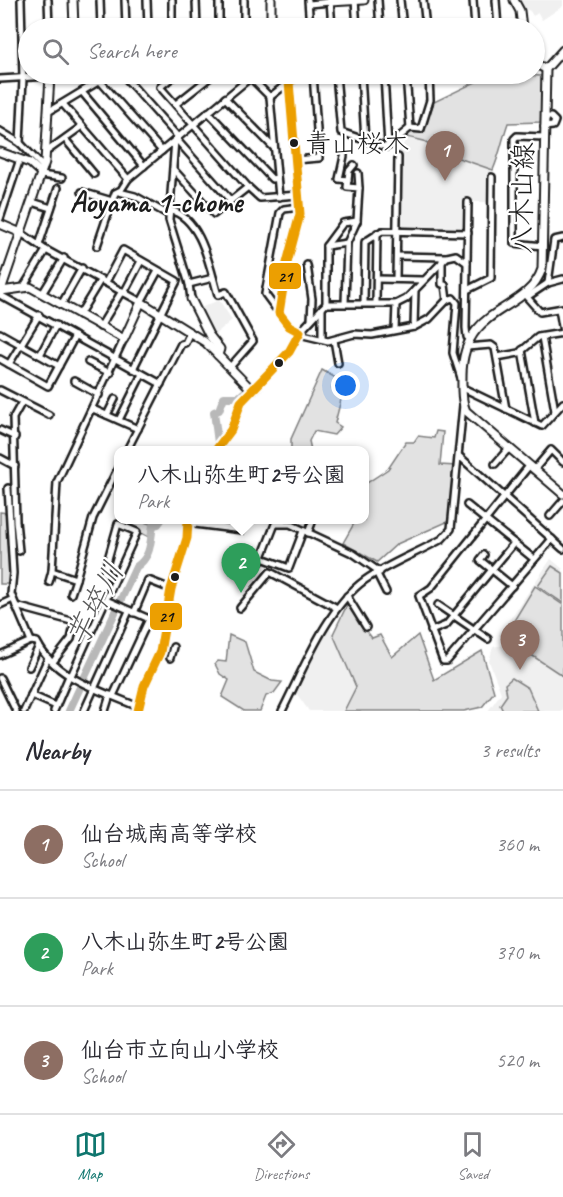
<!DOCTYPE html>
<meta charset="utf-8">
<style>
body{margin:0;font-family:Caveat,"Klee One",sans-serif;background:#f2f2f3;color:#2b2b33}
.you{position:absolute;left:346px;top:386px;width:21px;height:21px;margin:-15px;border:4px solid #fff;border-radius:50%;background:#1a73e8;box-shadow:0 0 0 9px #1a73e833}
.badge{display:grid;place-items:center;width:39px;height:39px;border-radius:50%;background:#0f766e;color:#fff;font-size:20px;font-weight:700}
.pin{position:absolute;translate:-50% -50px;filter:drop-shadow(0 2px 3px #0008)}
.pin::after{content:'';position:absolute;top:32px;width:21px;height:18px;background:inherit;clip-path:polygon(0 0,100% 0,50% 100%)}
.popup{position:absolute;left:114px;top:446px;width:255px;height:78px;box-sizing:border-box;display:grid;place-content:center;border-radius:12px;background:#fff;filter:drop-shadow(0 2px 4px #0005);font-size:20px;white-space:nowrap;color:#7c7c81}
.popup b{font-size:22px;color:#2b2b33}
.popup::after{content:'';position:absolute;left:50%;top:100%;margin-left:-12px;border:12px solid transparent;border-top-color:#fff}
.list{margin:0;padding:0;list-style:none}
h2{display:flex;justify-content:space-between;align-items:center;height:78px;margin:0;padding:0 24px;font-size:26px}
h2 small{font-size:20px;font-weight:400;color:#7c7c81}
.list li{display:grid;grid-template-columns:39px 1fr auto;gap:18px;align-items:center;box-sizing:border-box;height:108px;padding:0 24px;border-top:2px solid #e1e1e2}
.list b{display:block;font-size:22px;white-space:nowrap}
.list p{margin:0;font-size:20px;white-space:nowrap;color:#7c7c81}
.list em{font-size:20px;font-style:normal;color:#7c7c81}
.icon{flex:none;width:33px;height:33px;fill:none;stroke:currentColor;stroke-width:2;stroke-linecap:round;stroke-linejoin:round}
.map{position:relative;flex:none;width:563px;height:711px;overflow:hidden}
.search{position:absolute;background:#fff;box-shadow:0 2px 4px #0004;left:18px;right:18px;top:18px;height:66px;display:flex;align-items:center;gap:15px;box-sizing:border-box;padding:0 21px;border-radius:33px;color:#7c7c81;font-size:22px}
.sheet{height:402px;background:#fff}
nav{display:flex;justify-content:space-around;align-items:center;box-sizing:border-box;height:84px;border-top:2px solid #e1e1e2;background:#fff;font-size:16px;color:#7c7c81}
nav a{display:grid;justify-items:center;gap:3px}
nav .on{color:#0f766e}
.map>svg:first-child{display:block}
.built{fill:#f0f0f0}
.green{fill:#e2e2e2;stroke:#7f7f7f;stroke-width:1.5}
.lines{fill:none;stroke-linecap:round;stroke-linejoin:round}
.river{stroke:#b8b8b8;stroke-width:8}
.street-casing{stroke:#1c1c1c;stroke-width:10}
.secondary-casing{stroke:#1c1c1c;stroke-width:11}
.street{stroke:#fff;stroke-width:5}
.secondary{stroke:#fff;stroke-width:7}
.bus-1-casing{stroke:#fff;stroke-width:14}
.bus-1{stroke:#ec9f01;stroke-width:9}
.bus-dot{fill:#1c1c1c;stroke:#fff;stroke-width:2}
.labels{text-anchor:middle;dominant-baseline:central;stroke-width:4.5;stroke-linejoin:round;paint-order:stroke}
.bus-label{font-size:26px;fill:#1c1c1c;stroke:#fff;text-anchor:start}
.street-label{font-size:28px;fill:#1c1c1c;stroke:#fff}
.neighbourhood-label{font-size:30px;font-weight:bold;fill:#1c1c1c;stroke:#fff}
.water-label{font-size:30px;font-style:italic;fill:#5a5a5a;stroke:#fff}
.line-badge{stroke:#fff;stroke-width:2}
.pale-badge-label{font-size:16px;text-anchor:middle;font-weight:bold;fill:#111}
</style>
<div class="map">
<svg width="563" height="711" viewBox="0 0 563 711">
<rect width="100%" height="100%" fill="#fff"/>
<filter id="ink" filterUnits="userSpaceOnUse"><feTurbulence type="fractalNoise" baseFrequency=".0167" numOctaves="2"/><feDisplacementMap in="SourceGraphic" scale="12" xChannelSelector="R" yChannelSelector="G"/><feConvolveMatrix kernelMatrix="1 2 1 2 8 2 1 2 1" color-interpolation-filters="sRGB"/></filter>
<g filter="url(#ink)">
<g class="built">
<polygon points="518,0 563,0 563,6 542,20 538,13 533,16 530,11 523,8"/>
<polygon points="418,136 491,161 491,202 467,202 467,228 398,227 399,151 408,137"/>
<polygon points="219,300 232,320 213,336 198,309"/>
<polygon points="551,559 563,569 563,711 488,711 501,693 489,661 493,647 504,645 509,648 513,645 499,635"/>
<polygon points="330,628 355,687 343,711 309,711 294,690"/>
</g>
<g class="green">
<path d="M486,74l57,2 -2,46 -33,1c-6,17 -8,31 -15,47l-46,-16 -23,-13 -17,-4 3,-7 13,1 11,-29 48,-23z"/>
<polygon points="322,370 336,378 332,388 344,388 335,423 341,427 334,435 314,431 309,441 311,450 291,450 291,439"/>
<polygon points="436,431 443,432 440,465 456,466 449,521 397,544 377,562 343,543 356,520 364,520 364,485 388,469 406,442 414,442 418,436 434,438"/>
<polygon points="0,512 8,513 9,584 0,584"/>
<polygon points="120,520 139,520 150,524 149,537 119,522"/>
<polygon points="552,566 563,573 563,603 538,586"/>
<polygon points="535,586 563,605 563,676 504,637"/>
<polygon points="347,605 372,638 380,635 392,657 418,635 434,680 482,651 494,692 482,707 464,711 344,711 356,687 333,634"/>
<polygon points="229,635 245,642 254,672 272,681 282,682 274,693 266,696 260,711 244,711 222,697 229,680 220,674 215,664 218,661 226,662"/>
<polygon points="512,678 528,688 538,711 503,711 500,705 507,695 505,684"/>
</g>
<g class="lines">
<g class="river">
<polyline points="218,443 214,412 219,410 224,397 239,397 246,391"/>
<path d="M69,711l67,-144c16,-11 14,-25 17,-42l5,-1 3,-4"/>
</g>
<g class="street-casing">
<g id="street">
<polyline points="48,0 49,28"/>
<polyline points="100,0 101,28"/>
<polyline points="125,0 126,28"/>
<polyline points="147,0 148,28"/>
<polyline points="172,0 172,28"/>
<polyline points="196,0 197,28"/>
<polyline points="219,0 219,28"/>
<polyline points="244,0 244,28"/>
<polyline points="308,0 310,28"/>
<polyline points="330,0 332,28"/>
<polyline points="355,0 357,28"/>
<polyline points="378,0 380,28"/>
<polyline points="400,0 403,28"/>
<polyline points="423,0 426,28"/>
<polyline points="473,0 475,28"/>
<polyline points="496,0 498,28"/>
<polyline points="309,4 330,2"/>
<polyline points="122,74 178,137"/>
<polyline points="176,74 160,87 248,187 260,198 298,195"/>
<polyline points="247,74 270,97 289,82"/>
<polyline points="304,74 289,82 300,214 287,263 279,313 289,326 300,332 326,304 396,304 406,299 447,257 456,255 467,263"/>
<polyline points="336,74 341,132 385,147 388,146 384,74"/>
<polyline points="361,74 365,141"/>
<polyline points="406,74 410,128"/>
<polyline points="0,79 50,76 50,74"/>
<polyline points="100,81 162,151"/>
<polyline points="82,92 144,166"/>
<polyline points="270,97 279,197"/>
<polyline points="225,98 274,148"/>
<polyline points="63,104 128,179"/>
<polyline points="176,104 214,74"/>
<polyline points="48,112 111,74"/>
<polyline points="208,112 272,179 277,178"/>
<polyline points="544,127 553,126 555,121 551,117 545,117"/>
<polyline points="0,131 20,143 44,168"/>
<polyline points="65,139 94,174"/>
<polyline points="176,139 231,201"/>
<polyline points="175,140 169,220 189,284 191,299"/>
<polyline points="20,143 23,78 21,0"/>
<polyline points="388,146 410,128 421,129 430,100 429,74"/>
<polyline points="46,152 82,126"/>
<polyline points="344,156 339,179 348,180"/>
<polyline points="295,160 319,158 313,74"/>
<polyline points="173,169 214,214 248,187"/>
<polyline points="358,173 359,188"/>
<polyline points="41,175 62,178"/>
<polyline points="82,192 112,201"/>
<polyline points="119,192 135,196 169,215"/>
<polyline points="32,202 51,208"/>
<polyline points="468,202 466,328 467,337 470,339"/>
<path d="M169,210c33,7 41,59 49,85l8,-3 27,49 -23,26"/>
<polyline points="0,219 20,159"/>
<polyline points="21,233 46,250 141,302 158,271"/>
<polyline points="39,245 58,188"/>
<polyline points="97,246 115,193 121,190 128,179 251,77"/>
<polyline points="326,246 347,243"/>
<polyline points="543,246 514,243 514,139 517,136 544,137"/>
<polyline points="397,256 446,257"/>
<polyline points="442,260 442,284 445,285 447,300"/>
<polyline points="307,265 312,299 311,320"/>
<polyline points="377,279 423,280"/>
<polyline points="396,279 398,157"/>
<polyline points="106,282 123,250 177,281 133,369"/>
<polyline points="548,283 563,279"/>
<polyline points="189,284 213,278"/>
<polyline points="24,286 46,250"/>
<polyline points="467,290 491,278 492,177"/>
<polyline points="124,293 141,261"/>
<polyline points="42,294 64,258"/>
<polyline points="0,295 161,384"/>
<polyline points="525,295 540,312 563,308"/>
<polyline points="527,297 548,283 554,240 563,238"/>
<polyline points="345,303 347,243 357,221 359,188 347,187 349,171 354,165"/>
<polyline points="364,303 365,242 382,231 468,233"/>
<polyline points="376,303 377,233"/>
<polyline points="326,304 326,246 343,223 357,221"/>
<polyline points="61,305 82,268"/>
<polyline points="559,309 563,332"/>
<polyline points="279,313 265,294 280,213 284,209 299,207"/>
<polyline points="79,315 101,279"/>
<polyline points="100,327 122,291"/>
<polyline points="414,327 415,290"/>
<polyline points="395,330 396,304"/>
<polyline points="0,333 59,366"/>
<polyline points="299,334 328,341 354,334 372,335 414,327 429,319 447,300 453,298 457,303 453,353 461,378"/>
<polyline points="542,337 555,411"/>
<polyline points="322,339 322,308"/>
<polyline points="334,340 338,363"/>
<polyline points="467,347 491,345 495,348 506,409"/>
<polyline points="522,350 535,423"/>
<polyline points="40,355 56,325"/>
<polyline points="497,357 519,353 538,337 563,333"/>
<polyline points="0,359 48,386 75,336"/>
<polyline points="88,362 110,373"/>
<polyline points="9,364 39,315"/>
<polyline points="74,381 99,395"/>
<polyline points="463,388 542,426 563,403"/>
<polyline points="0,390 49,415"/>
<polyline points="93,409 138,429"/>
<polyline points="107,415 115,399"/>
<polyline points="119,420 142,374"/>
<polyline points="0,430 15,437"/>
<polyline points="127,450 181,344 185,343 190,332"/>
<polyline points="216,450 231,430 241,402 253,391"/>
<polyline points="459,456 563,549"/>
<polyline points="0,458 15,466"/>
<polyline points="495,464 509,448"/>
<polyline points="529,466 431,588 419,596 443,661 447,661 552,539"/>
<polyline points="118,468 93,518 76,579 52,571 57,482 124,339"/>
<polyline points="534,470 551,450 563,462"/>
<polyline points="8,488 13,573 11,594 31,641"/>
<polyline points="467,505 534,559"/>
<polyline points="550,516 563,501"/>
<polyline points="187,523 242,530"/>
<polyline points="308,533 313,520"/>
<polyline points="19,551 16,521 13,418 22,402"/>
<polyline points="484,555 480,560 512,586"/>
<polyline points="262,558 289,568 303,531"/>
<polyline points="260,562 275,524 290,524 354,554 380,572"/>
<polyline points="377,574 386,592"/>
<polyline points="49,582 52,571"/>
<polyline points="71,594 76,579"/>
<polyline points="347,596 366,627"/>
<polyline points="106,600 163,625"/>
<polyline points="0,605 13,599"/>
<polyline points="438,605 488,639"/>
<polyline points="16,606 75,622 71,639 53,662"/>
<polyline points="240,608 270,572 337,608"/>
<polyline points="134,613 148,580 171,589"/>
<polyline points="431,631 446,625 514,543"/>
<path d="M0,655l31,-14 6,1c18,37 66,49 101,65"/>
<polyline points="170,658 173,647"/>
<polyline points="29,667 39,646"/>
<polyline points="71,676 137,532 118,524 104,573 115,580"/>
<polyline points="0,678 16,711"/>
<polyline points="31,695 56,706"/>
<polyline points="113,696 149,619"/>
<polyline points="24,711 48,658"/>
<polyline points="54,711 69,676"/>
<polyline points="84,711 129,611"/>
<polyline points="105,711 110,695"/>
<polyline points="138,711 144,686 160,652 171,589 187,538 188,520"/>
<path d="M282,711c21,-41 45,-104 83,-131 23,-16 52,-27 77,-41l9,-10 12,-124"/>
</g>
</g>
<g class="secondary-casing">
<g id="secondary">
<polyline points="73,0 74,28"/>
<polyline points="271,0 271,28"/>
<polyline points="514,0 520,11 522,28"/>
<polyline points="330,2 364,0"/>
<path d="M563,50l-17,19 -4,200c-15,45 -79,35 -80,106 0,11 -1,26 4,36l97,83"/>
<polyline points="534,63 546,69"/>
<polyline points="0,152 30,163 41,173"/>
<polyline points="0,224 21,233"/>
<polyline points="1,291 30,287 124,339 141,302 205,342 253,391 289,352 300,332"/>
<polyline points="0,293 45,162 50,76 74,74"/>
<polyline points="191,299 209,335 220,349 218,355"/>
</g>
</g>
<use href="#street" class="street"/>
<use href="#secondary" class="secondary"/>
<g class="bus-1-casing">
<g id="bus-1">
<polyline points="216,450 231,430 241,402 289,352 300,332 289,326 279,313 287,263 300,214 289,82 304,74"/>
<polyline points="138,711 144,686 160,652 171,589 187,538 188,520"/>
</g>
</g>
<use href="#bus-1" class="bus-1"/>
</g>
</g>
<g class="bus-dot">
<circle cx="294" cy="143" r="5"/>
<circle cx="279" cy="363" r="5"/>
<circle cx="175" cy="577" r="5"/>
</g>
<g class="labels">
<g class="bus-label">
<text x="305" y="143">青山桜木</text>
</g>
<g class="street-label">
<text transform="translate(522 198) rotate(-89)">八木山線</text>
</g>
<g class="neighbourhood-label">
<text x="156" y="202">Aoyama 1-chome</text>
</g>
<g class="water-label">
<text transform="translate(95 604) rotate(-63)">芋埣川</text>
</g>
</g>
<g class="line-badge">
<rect x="268" y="262" width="34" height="28" rx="6" fill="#ec9f01"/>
<rect x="149" y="602" width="34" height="29" rx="6" fill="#ec9f01"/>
</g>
<g class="pale-badge-label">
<text x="285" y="282">21</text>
<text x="166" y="622">21</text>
</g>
</svg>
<div class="you"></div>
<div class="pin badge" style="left:445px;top:181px;background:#8d6e63">1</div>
<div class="pin badge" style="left:241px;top:593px;background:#2e9e5b">2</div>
<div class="popup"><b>八木山弥生町2号公園</b>Park</div>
<div class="pin badge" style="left:520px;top:670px;background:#8d6e63">3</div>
<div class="search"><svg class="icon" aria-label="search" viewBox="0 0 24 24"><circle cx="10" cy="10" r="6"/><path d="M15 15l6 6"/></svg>Search here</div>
</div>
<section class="sheet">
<h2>Nearby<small>3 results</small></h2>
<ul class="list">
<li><span class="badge" style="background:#8d6e63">1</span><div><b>仙台城南高等学校</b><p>School</p></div><em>360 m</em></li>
<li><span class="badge" style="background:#2e9e5b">2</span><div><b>八木山弥生町2号公園</b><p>Park</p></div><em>370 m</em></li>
<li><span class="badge" style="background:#8d6e63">3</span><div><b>仙台市立向山小学校</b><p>School</p></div><em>520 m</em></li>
</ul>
</section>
<nav>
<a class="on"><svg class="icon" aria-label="map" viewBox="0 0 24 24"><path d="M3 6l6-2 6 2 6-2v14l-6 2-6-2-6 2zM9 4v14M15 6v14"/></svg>Map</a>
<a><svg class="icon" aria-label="directions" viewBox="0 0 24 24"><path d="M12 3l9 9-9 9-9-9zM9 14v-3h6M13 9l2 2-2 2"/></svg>Directions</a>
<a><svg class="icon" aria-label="saved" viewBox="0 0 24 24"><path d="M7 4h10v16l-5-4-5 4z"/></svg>Saved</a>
</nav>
